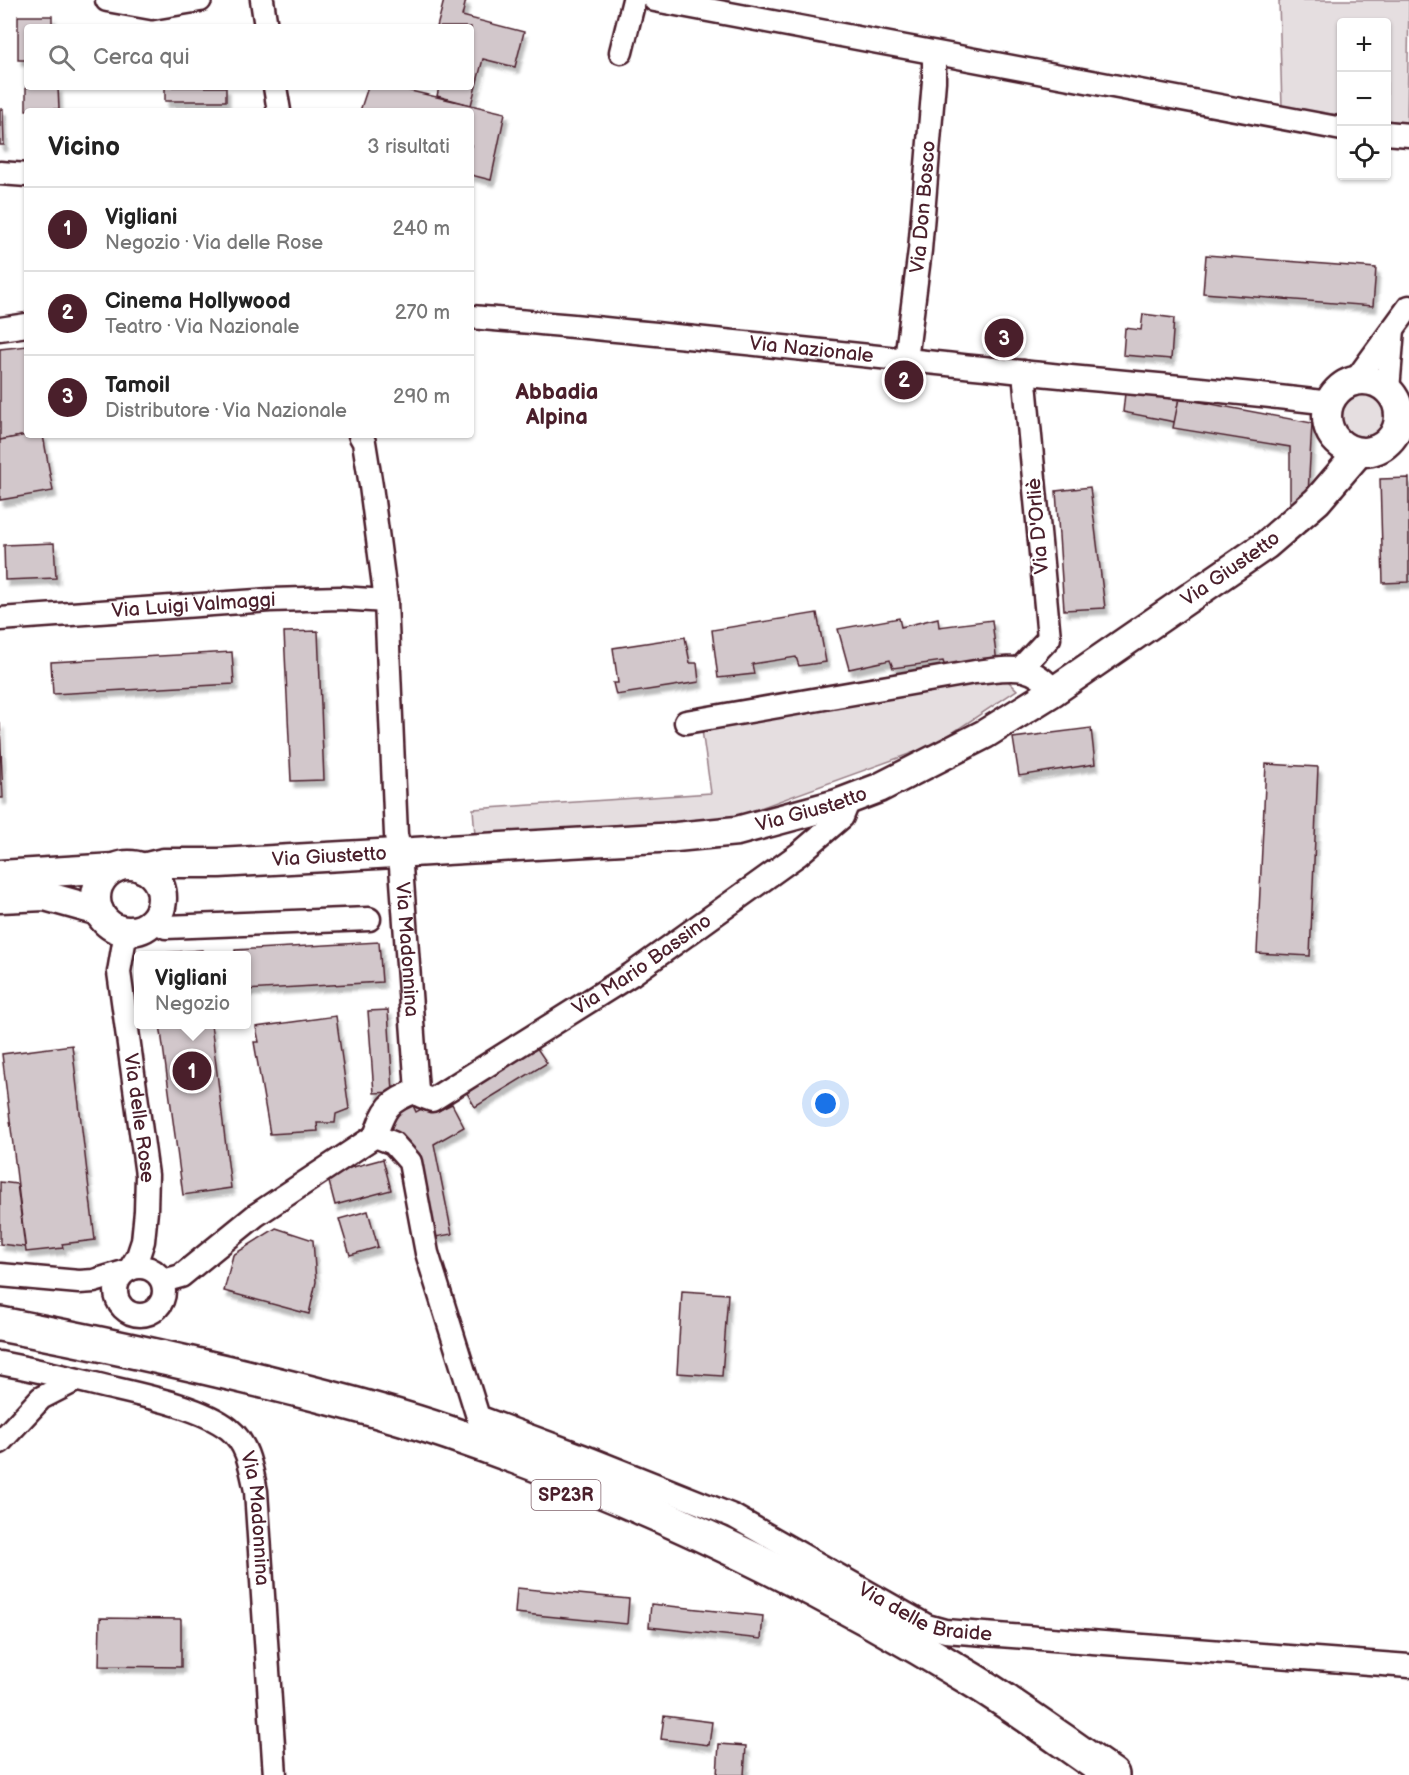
<!DOCTYPE html>
<html lang="it">
<meta charset="utf-8">
<style>
body{margin:0;font-family:"Balsamiq Sans",sans-serif;background:#f2f2f2;color:#222}
.controls{position:absolute;right:18px;top:18px;display:grid;overflow:hidden;border-radius:6px;box-shadow:0 2px 4px #0004}
.controls button{width:54px;height:54px;display:grid;place-items:center;padding:0;border:0;border-bottom:2px solid #e0e0e0;background:#fff;color:#222;font:30px sans-serif}
.you{position:absolute;left:826px;top:1104px;width:21px;height:21px;margin:-15px;border:4px solid #fff;border-radius:50%;background:#1a73e8;box-shadow:0 0 0 9px #1a73e833}
.badge{display:grid;place-items:center;width:39px;height:39px;border-radius:50%;background:#4a1f2b;color:#fff;font-size:20px;font-weight:700}
.pin{position:absolute;translate:-50% -50%;border:3px solid #fff;box-shadow:0 2px 6px #0006}
.popup{position:absolute;left:134px;top:951px;width:117px;height:78px;box-sizing:border-box;display:grid;place-content:center;border-radius:6px;background:#fff;filter:drop-shadow(0 2px 4px #0005);font-size:20px;white-space:nowrap;color:#767676}
.popup b{font-size:22px;color:#222}
.popup::after{content:'';position:absolute;left:50%;top:100%;margin-left:-12px;border:12px solid transparent;border-top-color:#fff}
.list{margin:0;padding:0;list-style:none}
h2{display:flex;justify-content:space-between;align-items:center;height:78px;margin:0;padding:0 24px;font-size:26px}
h2 small{font-size:20px;font-weight:400;color:#767676}
.list li{display:grid;grid-template-columns:39px 1fr auto;gap:18px;align-items:center;box-sizing:border-box;height:84px;padding:0 24px;border-top:2px solid #e0e0e0}
.list b{display:block;font-size:22px;white-space:nowrap}
.list p{margin:0;font-size:20px;white-space:nowrap;color:#767676}
.list em{font-size:20px;font-style:normal;color:#767676}
.icon{flex:none;width:33px;height:33px;fill:none;stroke:currentColor;stroke-width:2;stroke-linecap:round;stroke-linejoin:round}
.map{position:relative;flex:none;width:1409px;height:1775px;overflow:hidden}
.search{position:absolute;background:#fff;box-shadow:0 2px 4px #0004;left:24px;top:24px;width:450px;height:66px;display:flex;align-items:center;gap:15px;box-sizing:border-box;padding:0 21px;border-radius:6px;color:#767676;font-size:22px}
.panel{position:absolute;background:#fff;box-shadow:0 2px 4px #0004;left:24px;top:108px;width:450px;height:330px;border-radius:6px}
.map>svg:first-child{display:block}
.green{fill:#e5dee0;stroke:#987e86;stroke-width:1.5}
.building{fill:#d2c7cb;stroke:#4a1f2b;stroke-width:1.5;filter:url(#shadow)}
.lines{fill:none;stroke-linecap:round;stroke-linejoin:round}
.minor-casing{stroke:#4a1f2b;stroke-width:27}
.major-casing{stroke:#4a1f2b;stroke-width:33}
.highway-casing{stroke:#4a1f2b;stroke-width:38}
.minor{stroke:#fff;stroke-width:22}
.major{stroke:#fff;stroke-width:28}
.highway{stroke:#fff;stroke-width:33}
.labels{text-anchor:middle;dominant-baseline:central;stroke-width:4.5;stroke-linejoin:round;paint-order:stroke}
.shield{fill:#fff;stroke:#80626b;stroke-width:1.5}
.shield-label{font-size:18px;font-weight:bold;fill:#4a1f2b}
.street-label{font-size:20px;fill:#4a1f2b;stroke:#fff}
.quarter-label{font-size:22px;font-weight:bold;fill:#4a1f2b;stroke:#fff}
</style>
<div class="map">
<svg width="1409" height="1775" viewBox="0 0 1409 1775">
<defs>
<filter id="shadow"><feDropShadow dx="3.5" dy="6" stdDeviation="1.5" flood-color="#0004"/></filter>
</defs>
<rect width="100%" height="100%" fill="#fff"/>
<filter id="ink" filterUnits="userSpaceOnUse"><feTurbulence type="fractalNoise" baseFrequency=".0167" numOctaves="2"/><feDisplacementMap in="SourceGraphic" scale="12" xChannelSelector="R" yChannelSelector="G"/><feConvolveMatrix kernelMatrix="1 2 1 2 8 2 1 2 1" color-interpolation-filters="sRGB"/></filter>
<g filter="url(#ink)">
<g class="green">
<polygon points="1279,0 1409,0 1407,123 1387,120 1386,22 1342,22 1341,115 1282,108"/>
<circle cx="1364" cy="416" r="24"/>
<polygon points="1002,675 1017,690 934,745 732,818 475,835 473,809 711,793 702,730"/>
</g>
<g class="building">
<polygon points="444,0 466,0 462,16 524,32 515,67 483,59 471,105 437,96 439,87 471,87 471,27 437,27"/>
<polygon points="18,16 52,16 52,27 27,27 27,60 18,60"/>
<polygon points="26,76 27,87 58,87 59,109 26,110"/>
<rect x="165" y="87" width="61" height="14"/>
<polygon points="368,87 394,87 505,113 491,180 471,175 471,111 360,111"/>
<polygon points="0,109 3,109 4,145 0,145"/>
<polygon points="1206,255 1376,268 1373,306 1203,293"/>
<polygon points="1143,314 1174,318 1171,359 1123,355 1125,328 1141,330"/>
<polygon points="27,346 27,435 0,440 0,349"/>
<polygon points="1125,393 1179,398 1175,422 1123,412"/>
<polygon points="1179,398 1312,423 1308,494 1290,506 1290,447 1173,428"/>
<polygon points="27,435 43,435 53,491 0,500 0,440"/>
<polygon points="1409,478 1409,582 1383,583 1380,479"/>
<polygon points="1090,487 1105,608 1064,610 1056,491"/>
<polygon points="54,543 56,578 5,580 4,545"/>
<polygon points="817,613 826,662 799,666 796,657 752,664 754,674 718,678 712,630"/>
<polygon points="899,618 901,627 938,618 939,627 992,620 997,664 945,667 943,661 893,668 890,660 849,669 838,629"/>
<polygon points="318,631 324,780 291,781 284,632"/>
<polygon points="685,637 690,663 697,663 699,682 616,695 613,683 618,683 613,648"/>
<polygon points="232,652 234,684 53,694 51,662"/>
<polygon points="0,722 3,798 0,798"/>
<polygon points="1091,728 1095,764 1019,776 1013,738"/>
<polygon points="1266,764 1318,767 1310,956 1257,953"/>
<polygon points="379,942 382,982 246,990 246,956 235,956 235,950"/>
<polygon points="202,950 203,956 150,956 150,954"/>
<polygon points="388,1010 393,1092 374,1093 368,1011"/>
<polygon points="336,1016 349,1109 336,1114 335,1123 317,1123 318,1131 270,1134 254,1042 259,1042 256,1027"/>
<polygon points="160,1024 211,1024 231,1188 183,1195"/>
<polygon points="532,1041 547,1063 475,1107 463,1086"/>
<polygon points="72,1045 95,1240 62,1244 63,1248 26,1252 2,1054"/>
<polygon points="410,1099 416,1112 434,1102 438,1111 452,1104 464,1127 434,1144 452,1234 430,1238 387,1121"/>
<polygon points="383,1159 391,1190 335,1205 327,1174"/>
<polygon points="0,1182 17,1184 25,1247 0,1244"/>
<polygon points="368,1211 378,1247 350,1255 339,1219"/>
<polygon points="276,1228 313,1240 316,1282 309,1314 224,1291 233,1255"/>
<polygon points="682,1291 728,1294 722,1376 677,1373"/>
<polygon points="517,1588 629,1599 627,1624 515,1613"/>
<polygon points="651,1604 763,1616 761,1639 649,1627"/>
<polygon points="100,1618 181,1619 181,1667 99,1666"/>
<polygon points="664,1716 712,1722 709,1745 661,1739"/>
<polygon points="719,1744 746,1746 744,1775 717,1775"/>
</g>
<g class="lines">
<g class="minor-casing">
<g id="minor">
<polyline points="107,0 152,8 200,0"/>
<polyline points="262,0 266,27"/>
<polyline points="655,0 1342,129"/>
<polyline points="621,52 634,0"/>
<polyline points="275,87 279,111"/>
<polyline points="1386,133 1409,135"/>
<polyline points="0,173 27,175"/>
<path id="s1" d="M471,317c184,15 368,36 551,55 103,11 206,18 308,31"/>
<polyline points="0,329 27,325"/>
<path id="s2" d="M906,360l14,-110 14,-169v-28"/>
<polyline points="1355,381 1409,307"/>
<polyline points="1388,390 1393,329"/>
<path id="s3" d="M360,435l4,7 7,44 15,115 10,234 4,18 17,238c-29,10 -32,17 -42,45"/>
<path id="s4" d="M0,619l270,-19 70,-2 46,3"/>
<polyline points="1021,668 1049,638 1024,372"/>
<path d="M686,722l289,-50c34,-3 55,-11 79,19"/>
<polyline points="153,920 166,927 369,919"/>
<path id="s5" d="M126,931l-7,41 28,203 -1,36 -3,30 -5,15 -8,13"/>
<path id="s6" d="M417,1091l4,5 11,4 200,-126 167,-120 43,-37 7,-17"/>
<path id="s7" d="M375,1136l18,7 17,19 17,91 51,164 107,40 148,59 194,110 18,5 464,35"/>
<circle cx="140" cy="1291" r="24"/>
<polyline points="0,1275 79,1282 94,1281 124,1272"/>
<polyline points="163,1281 181,1276 256,1215 375,1136"/>
<path id="s8" d="M0,1363c33,6 66,14 99,22 37,9 101,21 130,44 19,15 22,39 27,62l19,284"/>
<polyline points="0,1442 41,1398 76,1380"/>
</g>
</g>
<g class="major-casing">
<g id="major">
<circle cx="1363" cy="416" r="36"/>
<circle cx="129" cy="898" r="33"/>
<path id="s9" d="M142,868l21,-5h56l457,-26 61,-6 100,-27 42,-16 106,-54 69,-43 212,-146 51,-44 42,-49"/>
<polyline points="0,875 115,868"/>
<polyline points="0,898 45,896 99,911"/>
</g>
</g>
<g class="highway-casing">
<path id="highway" d="M0,1324c94,18 187,38 279,61 57,14 115,29 170,48 182,62 358,146 522,246 48,29 94,64 141,96"/>
</g>
<use href="#minor" class="minor"/>
<use href="#major" class="major"/>
<use href="#highway" class="highway"/>
</g>
</g>
<g class="labels">
<rect class="shield" x="531.5" y="1480" width="69" height="30" rx="4.5"/>
<g class="shield-label">
<text x="566" y="1495">SP23R</text>
</g>
<g class="street-label">
<text stroke="none"><textPath href="#s2" startOffset="154">Via Don Bosco</textPath></text>
<text stroke="none"><textPath href="#s1" startOffset="342">Via Nazionale</textPath></text>
<text transform="translate(1038 526) rotate(-95)">Via D'Orliè</text>
<text stroke="none"><textPath href="#s9" startOffset="1160">Via Giustetto</textPath></text>
<text stroke="none"><textPath href="#s4" startOffset="194">Via Luigi Valmaggi</textPath></text>
<text stroke="none"><textPath href="#s9" startOffset="674">Via Giustetto</textPath></text>
<text stroke="none"><textPath href="#s9" startOffset="188">Via Giustetto</textPath></text>
<text stroke="none"><textPath href="#s3" startOffset="518">Via Madonnina</textPath></text>
<text stroke="none"><textPath href="#s6" startOffset="268">Via Mario Bassino</textPath></text>
<text stroke="none"><textPath href="#s5" startOffset="189">Via delle Rose</textPath></text>
<text stroke="none"><textPath href="#s8" startOffset="336">Via Madonnina</textPath></text>
<text stroke="none"><textPath href="#s7" startOffset="800">Via delle Braide</textPath></text>
</g>
<g class="quarter-label">
<text x="557" y="392">Abbadia<tspan x="557" dy="25">Alpina</tspan></text>
</g>
</g>
</svg>
<div class="controls">
<button>+</button>
<button>−</button>
<button><svg class="icon" aria-label="locate" viewBox="0 0 24 24"><circle cx="12" cy="12" r="6"/><path d="M12 2v4M12 18v4M2 12h4M18 12h4"/></svg></button>
</div>
<div class="you"></div>
<div class="pin badge" style="left:192px;top:1071px">1</div>
<div class="popup"><b>Vigliani</b>Negozio</div>
<div class="pin badge" style="left:904px;top:380px">2</div>
<div class="pin badge" style="left:1004px;top:338px">3</div>
<div class="search"><svg class="icon" aria-label="search" viewBox="0 0 24 24"><circle cx="10" cy="10" r="6"/><path d="M15 15l6 6"/></svg>Cerca qui</div>
<section class="panel">
<h2>Vicino<small>3 risultati</small></h2>
<ul class="list">
<li><span class="badge">1</span><div><b>Vigliani</b><p>Negozio · Via delle Rose</p></div><em>240 m</em></li>
<li><span class="badge">2</span><div><b>Cinema Hollywood</b><p>Teatro · Via Nazionale</p></div><em>270 m</em></li>
<li><span class="badge">3</span><div><b>Tamoil</b><p>Distributore · Via Nazionale</p></div><em>290 m</em></li>
</ul>
</section>
</div>
